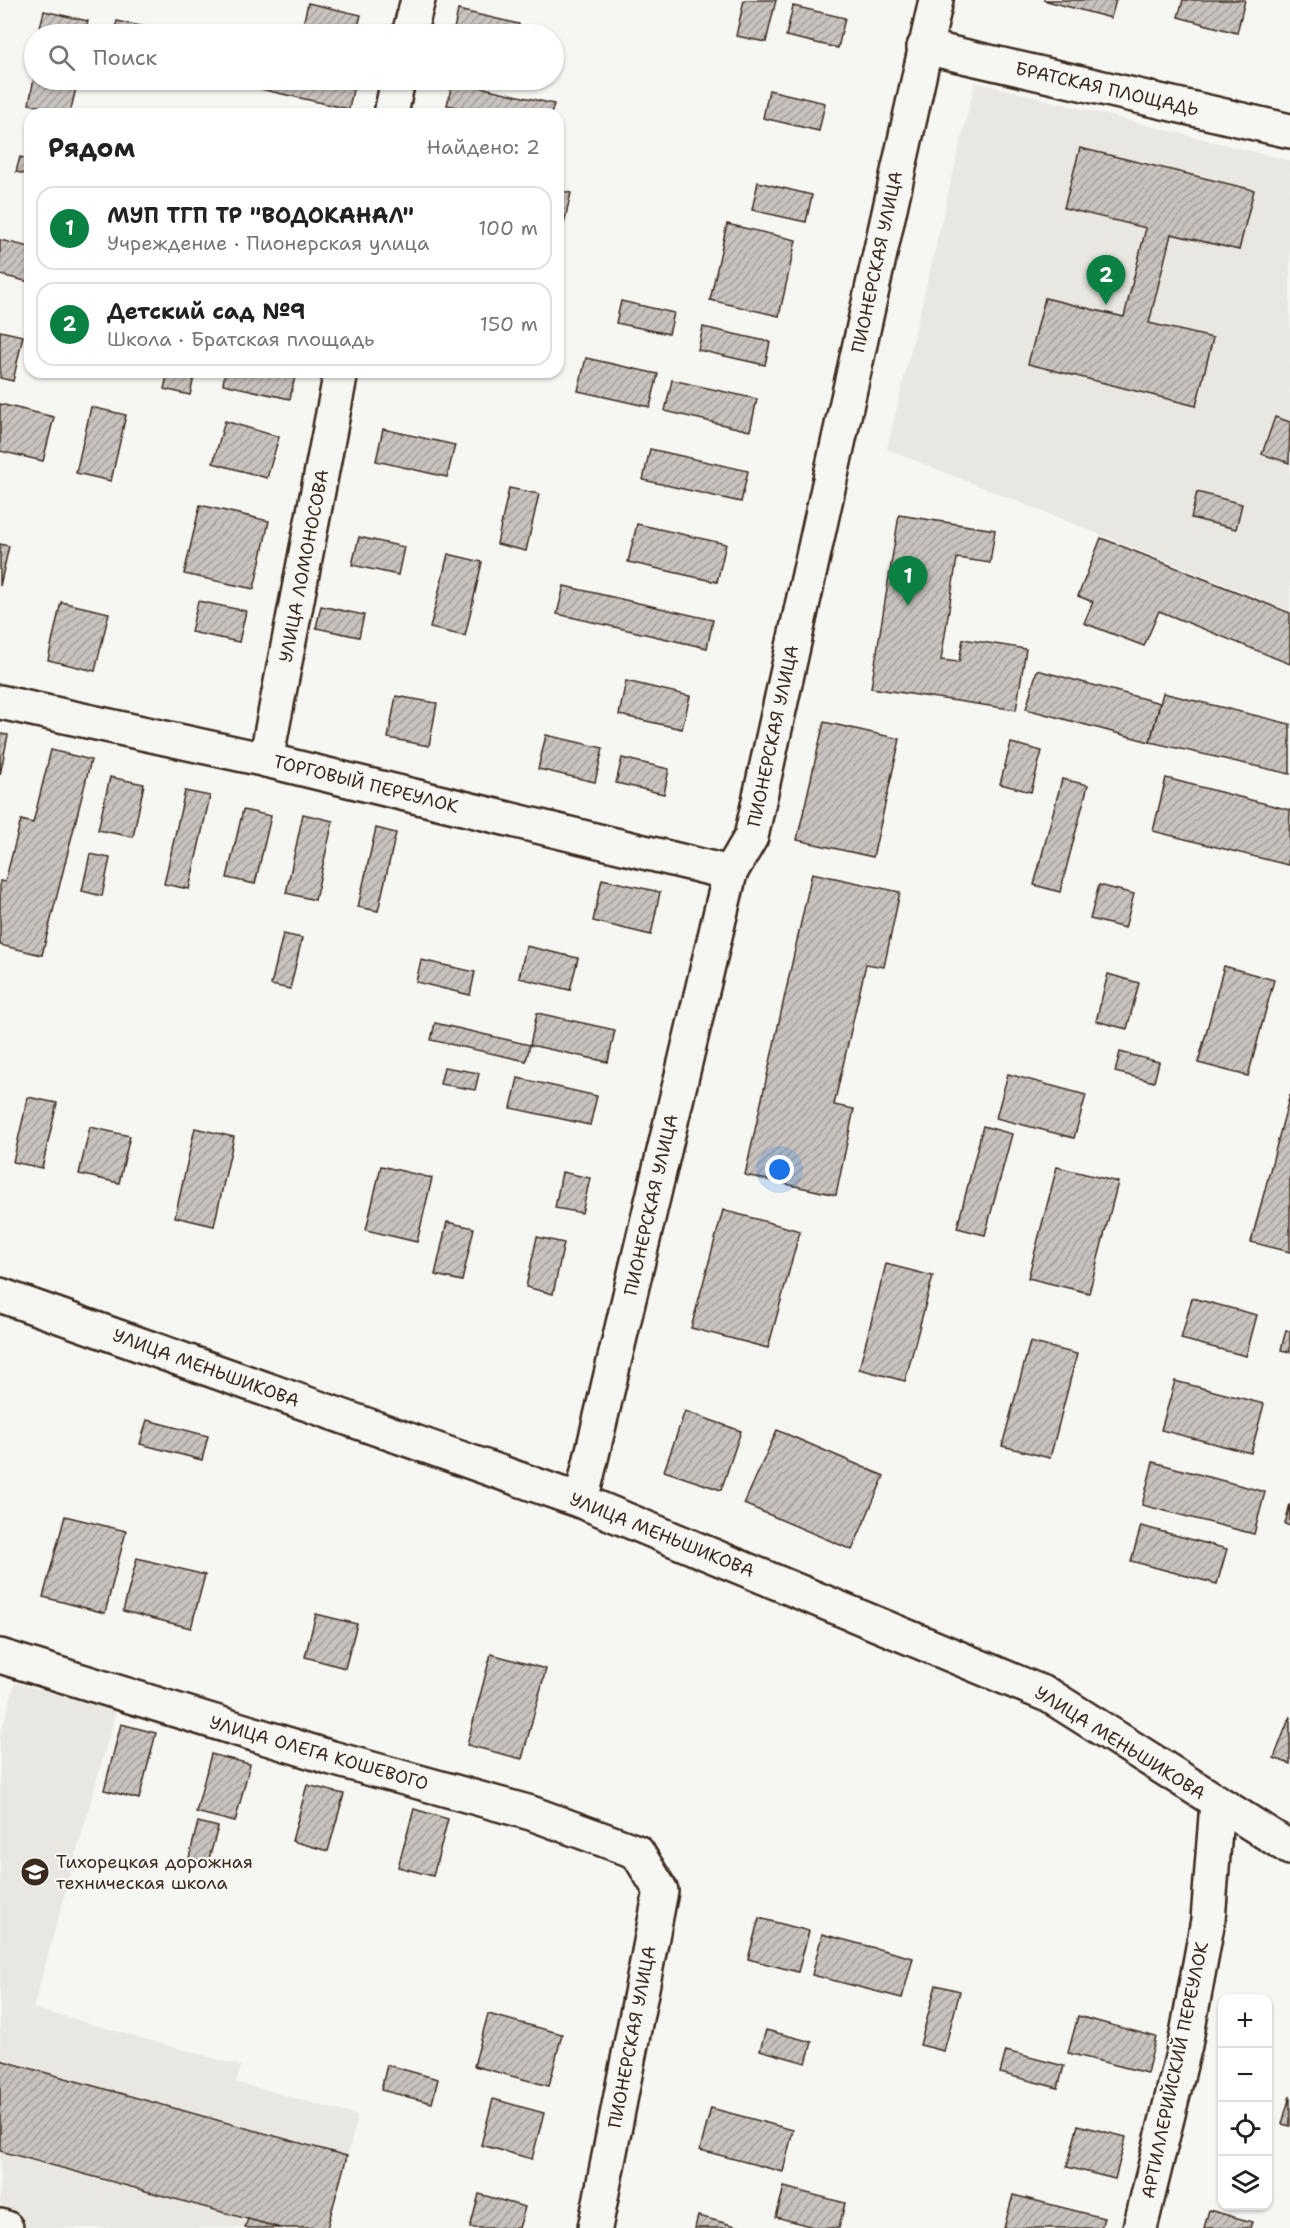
<!DOCTYPE html>
<html lang="ru">
<meta charset="utf-8">
<style>
body{margin:0;font-family:"Shantell Sans",sans-serif;background:#f6f6f6;color:#222}
.controls{position:absolute;right:18px;bottom:18px;display:grid;overflow:hidden;border-radius:12px;box-shadow:0 2px 4px #0004}
.controls button{width:54px;height:54px;display:grid;place-items:center;padding:0;border:0;border-bottom:2px solid #e0e0e0;background:#fff;color:#222;font:30px sans-serif}
.you{position:absolute;left:780px;top:1170px;width:21px;height:21px;margin:-15px;border:4px solid #fff;border-radius:50%;background:#1a73e8;box-shadow:0 0 0 9px #1a73e833}
.badge{display:grid;place-items:center;width:39px;height:39px;border-radius:50%;background:#0b8043;color:#fff;font-size:20px;font-weight:700}
.pin{position:absolute;translate:-50% -50px;filter:drop-shadow(0 2px 3px #0008)}
.pin::after{content:'';position:absolute;top:32px;width:21px;height:18px;background:inherit;clip-path:polygon(0 0,100% 0,50% 100%)}
.list{margin:0;padding:0;list-style:none}
h2{display:flex;justify-content:space-between;align-items:center;height:78px;margin:0;padding:0 24px;font-size:26px}
h2 small{font-size:20px;font-weight:400;color:#767676}
.list li{display:grid;grid-template-columns:39px 1fr auto;gap:18px;align-items:center;box-sizing:border-box;height:84px;margin:0 12px 12px;padding:0 12px;border:2px solid #e0e0e0;border-radius:18px}
.list b{display:block;font-size:22px;white-space:nowrap}
.list p{margin:0;font-size:20px;white-space:nowrap;color:#767676}
.list em{font-size:20px;font-style:normal;color:#767676}
.icon{flex:none;width:33px;height:33px;fill:none;stroke:currentColor;stroke-width:2;stroke-linecap:round;stroke-linejoin:round}
.map{position:relative;flex:none;width:1290px;height:2228px;overflow:hidden}
.search{position:absolute;background:#fff;box-shadow:0 2px 4px #0004;left:24px;top:24px;width:540px;height:66px;display:flex;align-items:center;gap:15px;box-sizing:border-box;padding:0 21px;border-radius:33px;color:#767676;font-size:22px}
.panel{position:absolute;background:#fff;box-shadow:0 2px 4px #0004;left:24px;top:108px;width:540px;height:270px;border-radius:18px}
.map>svg:first-child{display:block}
.built{fill:#e8e7e2}
.building{fill:url(#building-hatch);stroke:#3b2a1e;stroke-width:1.5}
.lines{fill:none;stroke-linecap:round;stroke-linejoin:round}
.minor-casing{stroke:#3b2a1e;stroke-width:38}
.minor{stroke:#f6f6f2;stroke-width:33}
.labels{text-anchor:middle;dominant-baseline:central;stroke-width:4.5;stroke-linejoin:round;paint-order:stroke}
.street-label{font-size:18px;fill:#3b2a1e;stroke:#f6f6f2}
.poi-label{font-size:18px;fill:#3b2a1e;stroke:#f6f6f2;text-anchor:start}
</style>
<div class="map">
<svg width="1290" height="2228" viewBox="0 0 1290 2228">
<defs>
<pattern id="building-hatch" width="6" height="6" patternUnits="userSpaceOnUse" patternTransform="scale(1.5)"><rect width="6" height="6" fill="#c8c3be"/><path d="M-1 1l2-2M0 6l6-6M5 7l2-2" fill="none" stroke="#a49f9a"/></pattern>
</defs>
<rect width="100%" height="100%" fill="#f6f6f2"/>
<filter id="ink" filterUnits="userSpaceOnUse"><feTurbulence type="fractalNoise" baseFrequency=".0167" numOctaves="2"/><feDisplacementMap in="SourceGraphic" scale="12" xChannelSelector="R" yChannelSelector="G"/><feConvolveMatrix kernelMatrix="1 2 1 2 8 2 1 2 1" color-interpolation-filters="sRGB"/></filter>
<g filter="url(#ink)">
<g class="built">
<polygon points="975,82 1290,161 1290,611 887,449"/>
<polygon points="15,1683 116,1711 33,2008 241,2066 236,2082 358,2116 327,2228 0,2228 0,1736"/>
</g>
<g class="building">
<polygon points="744,0 776,0 766,42 736,36"/>
<polygon points="1043,0 1116,0 1111,18"/>
<polygon points="1183,0 1245,0 1237,33 1178,17"/>
<polygon points="308,3 361,15 356,34 301,34"/>
<polygon points="793,6 845,18 838,48 786,36"/>
<polygon points="458,10 519,24 517,34 453,34"/>
<polygon points="44,11 88,21 85,34 39,32"/>
<polygon points="117,21 150,28 148,34 114,34"/>
<polygon points="34,78 78,80 70,113 29,104"/>
<polygon points="220,80 355,80 349,109"/>
<polygon points="453,81 554,104 551,114 488,114 447,105"/>
<polygon points="769,90 825,103 819,131 763,118"/>
<polygon points="1080,148 1254,190 1239,250 1171,234 1149,323 1213,338 1196,406 1028,364 1045,298 1124,317 1146,228 1064,208"/>
<polygon points="20,157 30,160 30,175 16,172"/>
<polygon points="758,182 812,195 806,222 752,210"/>
<polygon points="558,190 571,193 564,224 558,223"/>
<polygon points="727,224 796,240 779,316 710,300"/>
<polygon points="0,240 30,247 30,282 0,275"/>
<polygon points="621,301 674,313 669,334 616,323"/>
<polygon points="703,327 770,342 765,365 698,350"/>
<polygon points="0,331 23,336 13,381 0,378"/>
<polygon points="586,358 658,374 650,407 578,391"/>
<polygon points="168,372 195,372 190,395 164,389"/>
<polygon points="225,372 296,372 290,399 223,384"/>
<polygon points="497,372 521,372 520,377"/>
<polygon points="672,380 757,399 750,431 665,411"/>
<polygon points="0,404 54,417 43,461 0,451"/>
<polygon points="91,407 126,415 111,481 76,473"/>
<polygon points="1275,417 1290,422 1289,463 1262,454"/>
<polygon points="225,421 279,437 267,478 213,463"/>
<polygon points="383,429 455,445 447,477 376,461"/>
<polygon points="650,449 748,471 741,502 643,480"/>
<polygon points="509,488 539,494 526,551 497,544"/>
<polygon points="1197,492 1242,504 1236,529 1191,518"/>
<polygon points="200,505 269,521 254,589 184,574"/>
<polygon points="899,515 995,530 990,563 957,558 941,660 959,662 963,639 1026,649 1016,710 871,688"/>
<polygon points="637,524 726,544 717,582 628,562"/>
<polygon points="359,537 404,547 398,575 352,565"/>
<polygon points="1101,538 1290,613 1290,664 1159,611 1144,646 1084,623 1093,602 1078,596"/>
<polygon points="0,544 9,546 0,586"/>
<polygon points="448,554 482,562 465,636 430,628"/>
<polygon points="564,586 713,620 707,648 557,614"/>
<polygon points="198,601 246,611 239,642 191,632"/>
<polygon points="61,602 109,613 95,671 48,660"/>
<polygon points="321,606 364,615 359,637 316,628"/>
<polygon points="1037,670 1160,703 1150,742 1026,709"/>
<polygon points="626,681 690,696 682,729 619,715"/>
<polygon points="1163,693 1290,724 1290,774 1150,742"/>
<polygon points="396,696 437,703 429,746 388,738"/>
<polygon points="824,722 900,739 873,857 797,840"/>
<polygon points="0,734 8,735 0,775"/>
<polygon points="546,735 603,748 595,782 538,769"/>
<polygon points="1011,743 1042,751 1031,792 1000,784"/>
<polygon points="51,750 91,760 42,955 0,945 0,881 5,882 21,820 33,823"/>
<polygon points="622,758 669,769 664,794 616,783"/>
<polygon points="110,777 144,784 133,837 98,830"/>
<polygon points="1166,778 1290,810 1288,865 1153,831"/>
<polygon points="1062,779 1088,785 1060,892 1034,885"/>
<polygon points="185,791 210,796 189,889 164,884"/>
<polygon points="243,810 271,816 255,884 227,878"/>
<polygon points="303,814 333,821 315,900 286,893"/>
<polygon points="376,828 396,833 378,911 358,907"/>
<polygon points="90,854 110,858 102,896 82,891"/>
<polygon points="812,873 900,892 884,967 866,964 834,1105 854,1109 836,1195 745,1175"/>
<polygon points="602,879 660,892 651,935 593,921"/>
<polygon points="1099,885 1134,894 1125,928 1090,919"/>
<polygon points="283,934 302,938 290,989 271,985"/>
<polygon points="526,946 578,958 570,990 519,978"/>
<polygon points="421,960 475,972 470,995 416,982"/>
<polygon points="1224,966 1274,980 1248,1076 1198,1063"/>
<polygon points="1108,974 1139,983 1127,1029 1096,1021"/>
<polygon points="537,1013 615,1030 608,1062 530,1045"/>
<polygon points="435,1023 530,1045 526,1061 431,1040"/>
<polygon points="1120,1052 1159,1062 1154,1082 1115,1072"/>
<polygon points="444,1067 479,1073 475,1090 440,1084"/>
<polygon points="1008,1074 1086,1095 1074,1138 996,1118"/>
<polygon points="518,1078 597,1096 590,1125 511,1108"/>
<polygon points="1290,1095 1290,1252 1251,1242"/>
<polygon points="28,1097 57,1103 42,1168 13,1162"/>
<polygon points="983,1126 1012,1134 985,1235 957,1228"/>
<polygon points="90,1127 130,1136 119,1183 79,1174"/>
<polygon points="195,1128 234,1137 214,1226 175,1217"/>
<polygon points="381,1166 432,1178 417,1242 366,1230"/>
<polygon points="1057,1167 1118,1182 1089,1293 1028,1278"/>
<polygon points="562,1172 590,1178 582,1213 555,1208"/>
<polygon points="723,1210 800,1231 768,1348 691,1328"/>
<polygon points="447,1222 474,1228 462,1281 435,1275"/>
<polygon points="537,1237 564,1243 553,1294 526,1287"/>
<polygon points="886,1264 933,1276 905,1381 859,1369"/>
<polygon points="1192,1298 1257,1315 1246,1356 1181,1339"/>
<polygon points="1286,1330 1290,1331 1290,1352 1281,1350"/>
<polygon points="1030,1342 1077,1354 1050,1458 1002,1446"/>
<polygon points="1175,1381 1264,1404 1251,1453 1161,1430"/>
<polygon points="685,1411 741,1431 721,1490 664,1471"/>
<polygon points="147,1420 208,1436 202,1460 140,1444"/>
<polygon points="777,1430 884,1476 852,1550 744,1504"/>
<polygon points="1153,1462 1265,1492 1254,1534 1142,1505"/>
<polygon points="1290,1504 1290,1526 1285,1524"/>
<polygon points="65,1516 126,1531 105,1613 43,1597"/>
<polygon points="1141,1526 1227,1549 1217,1584 1131,1561"/>
<polygon points="137,1558 205,1575 191,1628 123,1611"/>
<polygon points="316,1614 357,1624 345,1668 305,1657"/>
<polygon points="491,1654 546,1669 522,1759 467,1745"/>
<polygon points="1290,1716 1290,1764 1274,1758"/>
<polygon points="121,1724 156,1733 139,1799 104,1790"/>
<polygon points="211,1754 250,1764 235,1822 196,1812"/>
<polygon points="307,1785 344,1794 328,1851 292,1841"/>
<polygon points="414,1809 448,1819 433,1876 398,1867"/>
<polygon points="198,1822 218,1827 208,1862 189,1858"/>
<polygon points="759,1918 809,1931 798,1972 748,1959"/>
<polygon points="822,1934 913,1958 902,1998 812,1975"/>
<polygon points="936,1985 960,1991 944,2051 920,2045"/>
<polygon points="488,2014 562,2034 549,2086 474,2066"/>
<polygon points="1078,2016 1156,2037 1147,2073 1068,2053"/>
<polygon points="766,2030 812,2042 806,2063 760,2050"/>
<polygon points="1006,2051 1064,2066 1058,2088 1000,2073"/>
<polygon points="0,2060 347,2156 327,2228 280,2228 0,2151"/>
<polygon points="387,2065 438,2079 432,2103 381,2090"/>
<polygon points="1290,2096 1290,2126 1282,2124"/>
<polygon points="493,2099 544,2113 532,2159 481,2145"/>
<polygon points="711,2108 793,2130 783,2172 700,2150"/>
<polygon points="1078,2125 1126,2137 1115,2179 1067,2167"/>
<polygon points="784,2187 845,2203 839,2228 817,2228 776,2217"/>
<polygon points="479,2194 525,2207 519,2228 470,2228"/>
<polygon points="1013,2195 1104,2218 1101,2228 1004,2228"/>
<polygon points="1209,2210 1252,2222 1250,2228 1204,2228"/>
<polygon points="698,2216 744,2228 695,2228"/>
<polygon points="248,2219 280,2228 245,2228"/>
</g>
<g class="lines">
<g class="minor-casing">
<g id="minor">
<polyline points="409,34 418,0"/>
<polyline points="924,47 1290,131"/>
<polyline points="391,114 398,80"/>
<polyline points="0,702 266,760 730,873"/>
<polyline points="266,760 341,372"/>
<polyline points="0,1295 581,1501 1050,1696 1290,1848"/>
<polyline points="581,1501 730,873 751,837 936,0"/>
<polyline points="0,1656 332,1758 531,1813 637,1852 661,1891 595,2228"/>
<polyline points="0,2226 6,2228"/>
<polyline points="1140,2228 1185,2045 1208,1920 1217,1803"/>
</g>
</g>
<use href="#minor" class="minor"/>
</g>
</g>
<defs>
<g id="university-disc" transform="scale(1.5)"><circle r="9.5" fill="#3b2a1e" stroke="#f6f6f2"/><path d="M0-5L7-2L0 1L-7-2ZM-4 1L0 2.5L4 1V4Q0 6-4 4Z" fill="#fff"/></g>
</defs>
<g fill-rule="evenodd">
<use href="#university-disc" x="35" y="1872"/>
</g>
<g class="labels">
<g class="street-label">
<text transform="translate(1107 89) rotate(13)">БРАТСКАЯ ПЛОЩАДЬ</text>
<text transform="translate(877 262) rotate(-78)">ПИОНЕРСКАЯ УЛИЦА</text>
<text transform="translate(304 566) rotate(-79)">УЛИЦА ЛОМОНОСОВА</text>
<text transform="translate(773 736) rotate(-78)">ПИОНЕРСКАЯ УЛИЦА</text>
<text transform="translate(366 784) rotate(14)">ТОРГОВЫЙ ПЕРЕУЛОК</text>
<text transform="translate(651 1205) rotate(-77)">ПИОНЕРСКАЯ УЛИЦА</text>
<text transform="translate(206 1368) rotate(20)">УЛИЦА МЕНЬШИКОВА</text>
<text transform="translate(662 1535) rotate(22)">УЛИЦА МЕНЬШИКОВА</text>
<text transform="translate(1120 1743) rotate(32)">УЛИЦА МЕНЬШИКОВА</text>
<text transform="translate(319 1753) rotate(16)">УЛИЦА ОЛЕГА КОШЕВОГО</text>
<text transform="translate(632 2037) rotate(-79)">ПИОНЕРСКАЯ УЛИЦА</text>
<text transform="translate(1175 2070) rotate(-78)">АРТИЛЛЕРИЙСКИЙ ПЕРЕУЛОК</text>
</g>
<g class="poi-label">
<text x="56" y="1862">Тихорецкая дорожная<tspan x="56" dy="21">техническая школа</tspan></text>
</g>
</g>
</svg>
<div class="controls">
<button>+</button>
<button>−</button>
<button><svg class="icon" aria-label="locate" viewBox="0 0 24 24"><circle cx="12" cy="12" r="6"/><path d="M12 2v4M12 18v4M2 12h4M18 12h4"/></svg></button>
<button><svg class="icon" aria-label="layers" viewBox="0 0 24 24"><path d="M12 4l9 5-9 5-9-5zM3 14l9 5 9-5"/></svg></button>
</div>
<div class="you"></div>
<div class="pin badge" style="left:908px;top:606px">1</div>
<div class="pin badge" style="left:1106px;top:305px">2</div>
<div class="search"><svg class="icon" aria-label="search" viewBox="0 0 24 24"><circle cx="10" cy="10" r="6"/><path d="M15 15l6 6"/></svg>Поиск</div>
<section class="panel">
<h2>Рядом<small>Найдено: 2</small></h2>
<ul class="list">
<li><span class="badge">1</span><div><b>МУП ТГП ТР &quot;ВОДОКАНАЛ&quot;</b><p>Учреждение · Пионерская улица</p></div><em>100 m</em></li>
<li><span class="badge">2</span><div><b>Детский сад №9</b><p>Школа · Братская площадь</p></div><em>150 m</em></li>
</ul>
</section>
</div>
